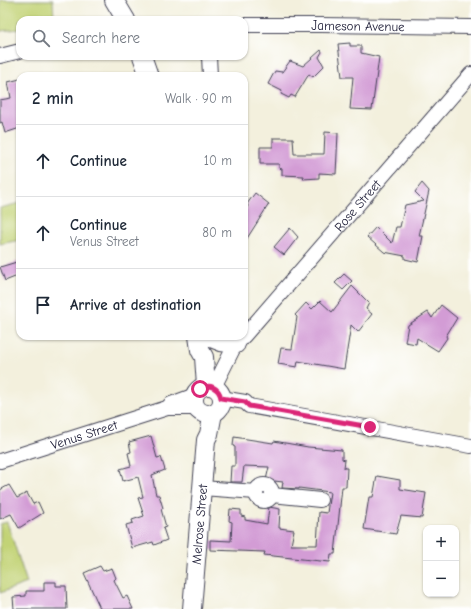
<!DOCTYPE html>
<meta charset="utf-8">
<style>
body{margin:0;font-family:"Comic Neue",sans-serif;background:#f6f6f7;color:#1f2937}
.controls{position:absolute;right:12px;bottom:12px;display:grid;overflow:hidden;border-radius:8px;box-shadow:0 1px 3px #0004}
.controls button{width:36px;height:36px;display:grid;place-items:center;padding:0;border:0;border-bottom:1px solid #e0e1e3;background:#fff;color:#1f2937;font:20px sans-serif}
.stop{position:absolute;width:12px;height:12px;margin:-9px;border:3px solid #db2777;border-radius:50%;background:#fff}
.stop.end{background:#db2777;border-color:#fff;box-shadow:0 1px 4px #0008}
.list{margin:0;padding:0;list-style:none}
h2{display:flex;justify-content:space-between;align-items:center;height:52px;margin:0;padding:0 16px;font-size:17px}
h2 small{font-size:13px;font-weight:400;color:#747a83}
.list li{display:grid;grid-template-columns:26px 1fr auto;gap:12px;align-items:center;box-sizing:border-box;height:72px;padding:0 16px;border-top:1px solid #e0e1e3}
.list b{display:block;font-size:15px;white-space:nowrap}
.list p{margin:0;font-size:13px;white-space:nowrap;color:#747a83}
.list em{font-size:13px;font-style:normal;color:#747a83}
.icon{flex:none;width:22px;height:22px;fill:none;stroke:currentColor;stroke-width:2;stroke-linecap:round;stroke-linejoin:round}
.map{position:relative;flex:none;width:471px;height:609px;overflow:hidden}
.search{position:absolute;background:#fff;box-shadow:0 1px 3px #0004;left:16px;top:16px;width:232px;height:44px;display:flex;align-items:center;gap:10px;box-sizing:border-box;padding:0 14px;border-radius:12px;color:#747a83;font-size:15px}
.panel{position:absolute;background:#fff;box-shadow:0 1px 3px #0004;left:16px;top:72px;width:232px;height:268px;border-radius:12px}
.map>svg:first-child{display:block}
.green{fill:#c2d376;stroke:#727a58}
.building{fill:#d39cd5}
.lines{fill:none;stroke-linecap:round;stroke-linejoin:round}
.minor-casing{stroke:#414153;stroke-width:16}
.tertiary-casing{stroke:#414153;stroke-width:20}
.minor{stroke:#fff;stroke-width:14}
.tertiary{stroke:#fff;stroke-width:18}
.route{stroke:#db2777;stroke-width:5}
.labels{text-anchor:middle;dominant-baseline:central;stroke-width:3;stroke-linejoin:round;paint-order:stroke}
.street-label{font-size:13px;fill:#22223b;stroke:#fff}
</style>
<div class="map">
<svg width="471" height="609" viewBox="0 0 471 609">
<rect width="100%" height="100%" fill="#fff"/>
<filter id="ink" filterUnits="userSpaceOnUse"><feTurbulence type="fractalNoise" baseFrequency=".025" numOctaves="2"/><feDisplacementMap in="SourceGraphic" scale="8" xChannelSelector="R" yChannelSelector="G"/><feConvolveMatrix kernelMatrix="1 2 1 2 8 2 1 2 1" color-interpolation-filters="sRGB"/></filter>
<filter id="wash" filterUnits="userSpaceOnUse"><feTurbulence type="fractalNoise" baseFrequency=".012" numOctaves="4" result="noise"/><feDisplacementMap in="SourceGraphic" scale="16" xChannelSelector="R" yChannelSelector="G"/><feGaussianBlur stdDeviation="0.9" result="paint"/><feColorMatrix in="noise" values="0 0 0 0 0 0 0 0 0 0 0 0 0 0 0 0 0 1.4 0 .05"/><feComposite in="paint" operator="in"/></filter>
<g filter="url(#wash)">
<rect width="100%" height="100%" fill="#f3f0dd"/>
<g class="green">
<polygon points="0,0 53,0 54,20 20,20 20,29 0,31"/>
<polygon points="20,203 20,240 0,244 0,208"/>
<polygon points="7,522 27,583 0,593 0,524"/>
</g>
<g id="blocks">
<g class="building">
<polygon points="350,43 350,46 361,46 361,53 379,57 372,110 350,109 353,77 342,77 338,44"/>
<polygon points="321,50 322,52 319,57 324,66 313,77 309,74 295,97 291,95 289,98 281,94 282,91 268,84 275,71 282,72 290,61 303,66"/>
<polygon points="20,79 20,128 5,133 2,122 0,123 0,100 11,98 8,82"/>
<polygon points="325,132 338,133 336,174 319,173 319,178 303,179 304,176 282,175 282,169 279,168 279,164 260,164 260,147 273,147 273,138 293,138 294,154 324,154"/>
<polygon points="422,183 429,191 419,236 423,236 418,262 405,259 405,256 384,252 367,237 376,227 392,243 396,227 400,227 405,205 424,201 415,192"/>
<polygon points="255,193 269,204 244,243 244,212 248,206 247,204"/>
<polygon points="290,228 298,237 284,255 274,247"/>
<polygon points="20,261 20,275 5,281 0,267"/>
<polygon points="344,274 352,281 343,290 335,283"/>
<polygon points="352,286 369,303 366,309 372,314 358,332 351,325 344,369 298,361 297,367 278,364 281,348 292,349 297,317 295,315 306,303 312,309 320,301 332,312"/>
<polygon points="441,305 457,318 446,336 447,338 438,351 417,338 416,344 405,342 408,325 428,312 432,318"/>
<polygon points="151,436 157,458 161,457 165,470 152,475 156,495 159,495 163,508 161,509 166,527 163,528 167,540 154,545 153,542 132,548 126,525 133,523 132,520 144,516 138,498 143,497 138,477 123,481 120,469 131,466 128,453 131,452 129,442"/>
<polygon points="234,437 273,443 274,441 308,447 342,450 342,459 345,460 344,468 347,468 346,487 342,487 335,554 331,554 330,562 264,555 265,552 210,550 210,540 231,541 232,522 229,521 230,509 241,510 241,516 245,517 245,520 267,524 269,507 280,509 279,528 294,530 291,545 317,545 319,512 327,513 330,492 299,488 299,489 282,488 283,482 266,480 269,467 244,466 242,482 230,482 231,466 235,466 235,447 233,446"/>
<polygon points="377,476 400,480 400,489 426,493 422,518 401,516 396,534 364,529 369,497 373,497"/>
<polygon points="9,485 17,498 27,493 33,504 38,502 43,513 19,528 11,514 0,519 0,490"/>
<polygon points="100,566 103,571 112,568 116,578 114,580 123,598 127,596 133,609 97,609 100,608 84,573"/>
<polygon points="44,582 56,582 56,586 66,586 67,609 14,609 13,597 26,596 26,591 44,591"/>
</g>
</g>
</g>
<g filter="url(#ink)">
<use href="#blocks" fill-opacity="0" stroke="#414153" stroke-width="1"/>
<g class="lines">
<g class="minor-casing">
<g id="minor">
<path id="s1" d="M244,25h77l150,2"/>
<polyline points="0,56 20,51"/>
<polyline points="209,56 210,76"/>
<path id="s2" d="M244,336l227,-262"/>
<polyline points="214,387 233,349 242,338"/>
<polyline points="221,398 245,402 249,406 471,446"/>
<polyline points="169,408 197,408"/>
<path id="s3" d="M0,461l167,-53 4,-4 24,-9"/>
<circle cx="264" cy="493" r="8"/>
<polyline points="202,488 256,492"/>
<polyline points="272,495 320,500"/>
</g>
</g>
<g class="tertiary-casing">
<g id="tertiary">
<polyline points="114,0 126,20"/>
<polyline points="142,56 149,76"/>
<polyline points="198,336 200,350 204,357 206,386"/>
<polyline points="206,336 221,342 236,344"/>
<circle cx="208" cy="400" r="14"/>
<path id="s4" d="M192,609l14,-169 3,-6 4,-21"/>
</g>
</g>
<use href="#minor" class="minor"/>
<use href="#tertiary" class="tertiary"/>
</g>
</g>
<g class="lines" filter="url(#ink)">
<path class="route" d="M200,389c10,-6 19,-1 21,9l24,4 4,4 121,21"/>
</g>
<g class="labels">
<g class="street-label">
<text stroke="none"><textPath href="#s1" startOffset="114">Jameson Avenue</textPath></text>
<text stroke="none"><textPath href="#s2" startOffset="173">Rose Street</textPath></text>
<text stroke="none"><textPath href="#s3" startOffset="88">Venus Street</textPath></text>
<text stroke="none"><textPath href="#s4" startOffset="85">Melrose Street</textPath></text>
</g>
</g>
</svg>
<div class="controls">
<button>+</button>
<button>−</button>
</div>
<div class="stop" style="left:200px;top:389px"></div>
<div class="stop end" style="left:370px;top:427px"></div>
<div class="search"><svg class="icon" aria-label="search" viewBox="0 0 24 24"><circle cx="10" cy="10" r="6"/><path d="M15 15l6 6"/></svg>Search here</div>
<section class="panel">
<h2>2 min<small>Walk · 90 m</small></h2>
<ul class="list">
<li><svg class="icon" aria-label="ahead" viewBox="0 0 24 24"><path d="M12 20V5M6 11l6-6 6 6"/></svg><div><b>Continue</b></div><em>10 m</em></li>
<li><svg class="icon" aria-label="ahead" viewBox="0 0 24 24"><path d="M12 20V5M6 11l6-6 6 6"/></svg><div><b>Continue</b><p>Venus Street</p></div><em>80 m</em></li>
<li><svg class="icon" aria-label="arrive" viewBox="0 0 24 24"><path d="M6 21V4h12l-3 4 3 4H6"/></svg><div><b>Arrive at destination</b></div></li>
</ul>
</section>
</div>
